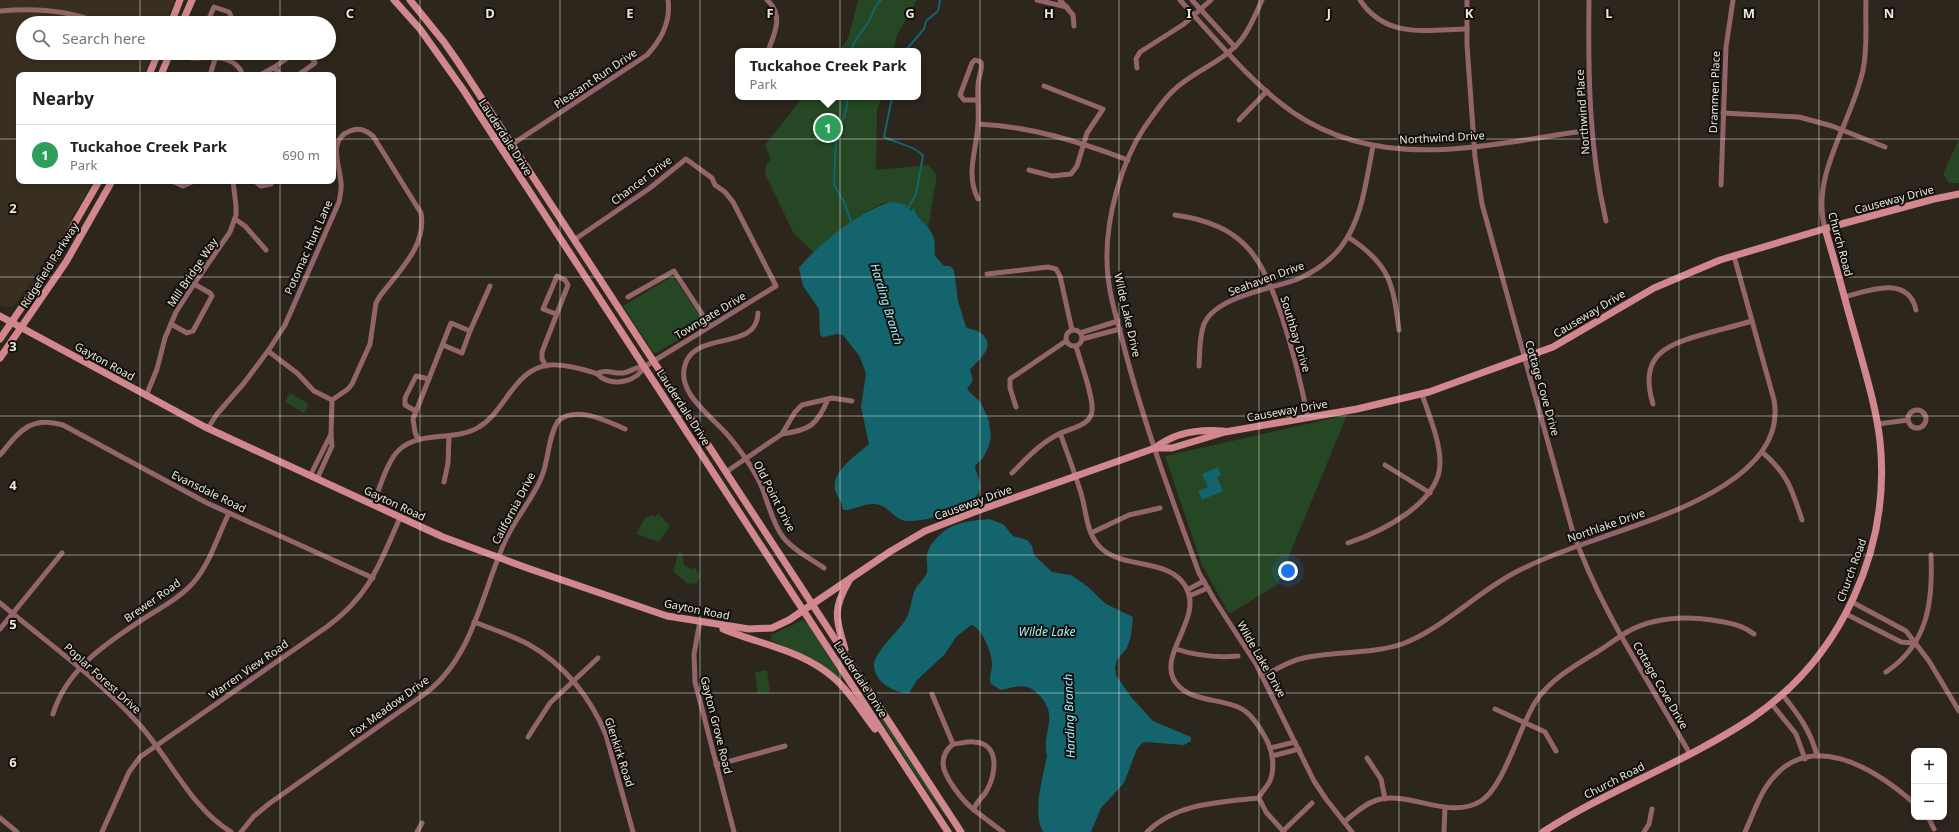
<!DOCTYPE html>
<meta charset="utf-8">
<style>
body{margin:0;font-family:"Noto Sans",sans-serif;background:#f2f2f2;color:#222}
.controls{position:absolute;right:12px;bottom:12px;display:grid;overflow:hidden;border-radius:8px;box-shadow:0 2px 6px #0003}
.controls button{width:36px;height:36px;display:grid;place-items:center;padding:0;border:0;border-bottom:1px solid #e0e0e0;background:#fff;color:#222;font:20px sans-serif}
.you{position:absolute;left:1288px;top:571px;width:14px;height:14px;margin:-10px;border:3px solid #fff;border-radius:50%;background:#1a73e8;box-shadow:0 0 0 6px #1a73e833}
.badge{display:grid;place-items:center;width:26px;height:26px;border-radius:50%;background:#b45309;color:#fff;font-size:13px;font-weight:700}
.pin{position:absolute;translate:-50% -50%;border:2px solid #fff;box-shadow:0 1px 4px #0006}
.popup{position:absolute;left:735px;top:48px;width:186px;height:52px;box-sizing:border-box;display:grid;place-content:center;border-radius:8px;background:#fff;filter:drop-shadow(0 1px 3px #0005);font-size:13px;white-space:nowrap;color:#767676}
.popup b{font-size:15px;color:#222}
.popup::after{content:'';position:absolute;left:50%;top:100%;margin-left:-8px;border:8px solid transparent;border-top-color:#fff}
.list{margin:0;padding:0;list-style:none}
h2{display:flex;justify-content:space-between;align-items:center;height:52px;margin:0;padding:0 16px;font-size:17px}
h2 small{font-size:13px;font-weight:400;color:#767676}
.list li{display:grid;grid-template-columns:26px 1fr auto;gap:12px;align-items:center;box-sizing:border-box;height:60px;padding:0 16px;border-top:1px solid #e0e0e0}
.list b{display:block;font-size:15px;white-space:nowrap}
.list p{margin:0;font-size:13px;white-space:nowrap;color:#767676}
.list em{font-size:13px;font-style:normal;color:#767676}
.icon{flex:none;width:22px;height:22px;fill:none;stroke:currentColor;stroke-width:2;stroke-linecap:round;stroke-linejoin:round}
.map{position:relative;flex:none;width:1959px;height:832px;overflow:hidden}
.search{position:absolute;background:#fff;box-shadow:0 2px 6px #0003;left:16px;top:16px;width:320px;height:44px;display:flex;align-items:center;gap:10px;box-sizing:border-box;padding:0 14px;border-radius:22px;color:#767676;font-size:15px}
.panel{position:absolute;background:#fff;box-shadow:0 2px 6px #0003;left:16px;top:72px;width:320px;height:112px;border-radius:8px}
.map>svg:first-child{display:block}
.built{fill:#392f20}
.green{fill:#254724}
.water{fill:#13646d}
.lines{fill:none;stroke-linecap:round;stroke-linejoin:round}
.stream{stroke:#13646d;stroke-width:2}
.street{stroke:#936568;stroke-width:5}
.secondary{stroke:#d1878d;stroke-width:7}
.grid{fill:none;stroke:#eae6df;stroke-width:1;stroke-opacity:0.55}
.labels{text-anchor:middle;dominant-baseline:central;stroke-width:4;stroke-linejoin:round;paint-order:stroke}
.street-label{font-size:11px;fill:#eae6df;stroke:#120f0b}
.water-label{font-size:12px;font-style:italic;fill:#9df1fc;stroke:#120f0b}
.grid-label{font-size:13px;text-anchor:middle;font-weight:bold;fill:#eae6df;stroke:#120f0b;stroke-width:4;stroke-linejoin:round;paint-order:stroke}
</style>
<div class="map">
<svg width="1959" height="832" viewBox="0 0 1959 832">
<rect width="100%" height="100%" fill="#2c261c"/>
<polygon class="built" points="0,0 175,0 165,23 23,23 23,53 152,53 143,75 19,75 19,181 93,181 58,244 14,306 9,308 0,305"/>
<g class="green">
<polygon points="858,0 917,0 897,35 893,51 839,51 848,39"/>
<polygon points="803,97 881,97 877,111 876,170 928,165 937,175 928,228 913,209 911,212 905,207 906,205 883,203 869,210 814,253 794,234 765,174 766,165 771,159 765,145"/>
<polygon points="1959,139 1959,183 1949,183 1943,174"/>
<polygon points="673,276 706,324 656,353 653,352 623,306"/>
<polygon points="290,393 309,404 304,413 285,402"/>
<polygon points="1347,415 1277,585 1229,614 1202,565 1165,456"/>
<polygon points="658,513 670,526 659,542 636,534 645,518 653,515 655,517"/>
<polygon points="679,552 682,553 684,565 691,569 696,568 697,572 700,576 697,583 688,584 673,571"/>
<polygon points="803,620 808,624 843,679 840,679 817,662 771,640 771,635 773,634"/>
<polygon points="843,662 867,694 947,815 945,816 914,772"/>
<polygon points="767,670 770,692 758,694 755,672"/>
</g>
<g class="water">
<path d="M893,202l14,3 -2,2 6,4 3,-3c2,10 14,16 18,26 4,7 2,14 3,22l9,10h6l4,4 4,31 8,26c5,3 11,3 15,6 17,14 -3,26 -11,37l3,10 -6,9 14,14 8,18 2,17 -3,10 -5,10 -8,8c1,9 8,16 4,26 -7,18 -62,33 -77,28 -10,-4 -15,-15 -27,-16 -12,-1 -22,7 -32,6 0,-8 -6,-13 -8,-20 -4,-19 23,-36 34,-46l-8,-37 5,-33 -6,-17 -17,-22 -5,-1 -15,3 -3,-2 -1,-26 -16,-23 -4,-18c16,-21 68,-63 94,-66z"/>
<polygon points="1218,467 1221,475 1217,477 1223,491 1202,500 1198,491 1208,487 1202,474"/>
<path d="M989,519l14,5 10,12 14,4 5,6 2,9 18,17 19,3 16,11 19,18 27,13 -2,19 -4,12 -10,12 -2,8 1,7 15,22 22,24 38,16v4l-7,4 -38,-3 -4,1 -5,6 -13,34 -23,25 -10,24h-48c-11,-20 0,-55 4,-76 -6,-22 12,-38 -6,-59 -13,-15 -23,-11 -40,-7l-10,-6c-3,-7 2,-15 1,-22 -1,-11 -10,-34 -21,-37l-15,12 -11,17 -28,26 -8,13c-14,0 -34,-10 -35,-27 -1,-13 25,-35 32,-47 5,-9 5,-20 9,-29 3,-7 10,-11 12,-18 1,-5 -1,-10 0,-15 0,-10 9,-19 16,-25 14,-11 29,-11 46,-13z"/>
</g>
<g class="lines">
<g class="stream">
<path d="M851,51c3,-13 14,-21 19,-32 4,-8 4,-13 11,-19"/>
<polyline points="905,51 924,29 926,21 938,11 940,0"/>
<polyline points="848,97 846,111 836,137 834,185 844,202 852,224"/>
<path d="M892,97l-8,40c12,6 31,9 39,19l-7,38 -9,16"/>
</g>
<g class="street">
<path d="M767,0c17,15 8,33 1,51"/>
<polyline points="1037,0 1067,7"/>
<polyline points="1060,0 1073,15 1074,26"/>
<path d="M1180,0c32,35 63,73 99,102 93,76 206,42 312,28"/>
<polyline points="1192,0 1235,47"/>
<path d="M1262,0c-6,13 -12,29 -21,40 -16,20 -40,28 -60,44 -15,11 -26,29 -37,44 -23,35 -38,90 -37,132 0,28 9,56 16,83 20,78 48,154 76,230l15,26 42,65 58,117 12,18 26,33"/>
<path d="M1360,0c26,39 66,30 107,29"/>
<path d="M1467,0v45l8,112 7,47 90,325c28,82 76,150 118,225"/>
<path d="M1589,0c-1,75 0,148 17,221"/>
<path d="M0,11c33,-3 68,-1 99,12"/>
<polyline points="207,23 214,7 229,12 231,16 229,23"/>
<path d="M174,53c6,2 12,4 18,5 18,0 42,-5 51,17"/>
<polyline points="273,68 277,70 280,75"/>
<polyline points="1137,68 1136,59 1140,52 1184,24 1211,0"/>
<polyline points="210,75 217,53"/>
<polyline points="260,75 273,68 295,53"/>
<polyline points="298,75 315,63 309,53"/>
<polyline points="1723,113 1799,117 1832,126 1885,147"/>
<polyline points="1239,120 1267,91"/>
<path d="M978,124c52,2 102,18 150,36"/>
<path d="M502,151l145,-96c14,-15 24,-34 21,-55"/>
<polyline points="1029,170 1052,176 1071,174 1077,166 1087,133 1103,109 1044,86"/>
<polyline points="172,181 183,186 194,181"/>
<polyline points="255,181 261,186 271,184 270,181"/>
<polyline points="1721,185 1726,47 1733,0"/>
<path d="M978,199c-13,-26 -1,-49 0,-76 1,-12 -1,-25 0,-37 0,-9 5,-16 3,-24l-6,-2 -3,3 -12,32 4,5h14"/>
<path d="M1175,215c69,10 86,40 107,102 11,33 19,66 26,101"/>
<polyline points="235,219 245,226 266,250"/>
<path d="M1825,229c-15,-55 27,-106 38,-159 5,-23 2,-47 3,-70"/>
<path d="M1348,237c42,27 45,46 51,93"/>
<polyline points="574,240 650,188 686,159 712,178 715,185 725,192 733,202 776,286 644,367"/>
<polyline points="987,274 1048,267 1056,269 1060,276 1072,330"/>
<polyline points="628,297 674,271 710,326"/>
<path d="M1844,297c23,-6 64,-23 72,13"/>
<path d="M758,313c-1,38 -59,18 -72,49 -13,31 29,56 45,77 12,15 25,33 32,51 5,14 11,36 20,47 10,13 28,22 41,31"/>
<polyline points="171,324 187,333 193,331 212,296 210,293 194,284"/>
<circle cx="1074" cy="338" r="8"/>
<polyline points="1080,333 1118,321"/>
<polyline points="1082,339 1120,329"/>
<polyline points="443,345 462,353 470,331"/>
<polyline points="268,351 297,373 314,391 332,400"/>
<polyline points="546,366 542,359 542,352 568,285 565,280 557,276 543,309 556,314"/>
<path d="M1199,366c1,-14 0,-29 5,-42 12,-28 68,-35 94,-45 16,-7 32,-18 43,-32 22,-29 25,-67 32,-101"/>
<path d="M598,373c9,-4 15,1 25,0 8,-1 13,-7 21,-6"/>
<polyline points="146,396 157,369 165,338 176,312 194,284 230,232 236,215 236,206 233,181"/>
<path d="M1653,404c-14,-46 9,-58 48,-69 17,-5 34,-9 51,-14"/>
<polyline points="1016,407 1010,388 1010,379 1066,341"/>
<circle cx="1917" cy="419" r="9"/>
<polyline points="416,411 405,405 405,398 416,376 429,379"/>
<polyline points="1878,424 1908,420"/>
<path d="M208,428l9,-14 27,-31 24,-32 17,-26 54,-123c1,-6 3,-13 2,-19 -1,-17 -14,-44 9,-52 9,-4 15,-1 23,5l48,77c6,33 -23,59 -41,83l-4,7 -6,41 -18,40 -4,5 -16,11 -1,34"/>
<path d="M1060,433c7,19 14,38 20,57 7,20 5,44 22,59 24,21 69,8 85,40 15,31 -31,67 -11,94 14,19 44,15 64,25 11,5 19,18 25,29 7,11 10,29 6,41 -2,8 -10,13 -12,20l7,14 18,20"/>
<path d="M782,434c27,-4 35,-8 46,-35"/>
<polyline points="418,440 415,432 413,419 451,323 470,331 490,286"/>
<path d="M1762,452c25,21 30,37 40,68"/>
<path d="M0,455c19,-23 30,-40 63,-30l144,78 166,75"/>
<polyline points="1385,465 1430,493"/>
<polyline points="726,472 782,434 795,412 802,405 832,398 852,401"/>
<path d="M1012,473c15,-15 29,-31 49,-40 11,-5 30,-8 31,-22 2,-13 -12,-50 -16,-65"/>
<polyline points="310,476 331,434 332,446 317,479"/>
<polyline points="444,482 448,463 449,436"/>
<path d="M373,505c6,-15 14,-44 26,-55 21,-20 56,-8 80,-23 27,-16 35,-59 71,-62 15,-1 31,4 45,8 4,1 4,3 7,5 14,8 35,3 42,-11"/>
<polyline points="1091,533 1129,515 1160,508"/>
<path d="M1348,543c33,-11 92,-40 92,-80 0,-23 -11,-47 -18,-69"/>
<polyline points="1187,590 1204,581"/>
<polyline points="1189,596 1208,588"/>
<polyline points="1852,602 1906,631 1929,661 1959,711"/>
<path d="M0,603c46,39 98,75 138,120 32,35 52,84 93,109"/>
<polyline points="1846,614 1901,642 1914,643"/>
<polyline points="700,621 694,654 695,682 734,832"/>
<path d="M474,622c18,7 37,13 54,22 36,20 63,54 78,91l27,97"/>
<polyline points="0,629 62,553"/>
<path d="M1176,649c21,7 39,9 62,7"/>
<path d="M1886,672c42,-28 47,-70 45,-117"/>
<path d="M1263,677c14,-9 28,-17 45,-20 31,-6 64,-3 94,-13 39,-14 75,-52 114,-72 25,-13 52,-23 79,-32 57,-21 194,-58 179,-140l-40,-144"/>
<path d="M932,694l21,50c7,0 14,-3 21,-2 27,1 22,34 12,50 -4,6 -11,11 -12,18l29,22"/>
<path d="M1782,694c16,20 29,37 35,62"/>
<polyline points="1771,703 1796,734 1805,759"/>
<polyline points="1495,709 1545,732 1556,751"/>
<path d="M53,714c14,-47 59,-75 98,-100 15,-9 30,-18 42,-31 17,-19 25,-48 36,-70"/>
<polyline points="528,737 550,703 598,658"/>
<path d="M953,744c-6,5 -10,11 -10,19 0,14 21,39 31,47"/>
<polyline points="1270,748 1295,742"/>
<polyline points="1272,756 1299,749"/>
<polyline points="1367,758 1381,779 1385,799"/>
<polyline points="716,765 785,746"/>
<polyline points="1928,817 1934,829"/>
<polyline points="0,818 17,832"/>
<path d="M1344,822c10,-8 20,-18 33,-22 32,-10 72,21 104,1 23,-14 38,-74 55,-100 15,-22 38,-35 61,-49 10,-6 20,-14 30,-20 27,-15 56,-16 85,-12 17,3 29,4 42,14"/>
<polyline points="1283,831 1312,803"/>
<path d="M102,832l27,-60 11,-15 188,-131c43,-32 51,-62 72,-108"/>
<path d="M241,832l13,-16 16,-13 156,-110c48,-37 56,-102 80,-154 10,-22 27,-40 36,-63 7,-18 6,-39 16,-55 18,-16 49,0 67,8"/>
<polyline points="417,832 422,823"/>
<path d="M1147,832c29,-29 73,-30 112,-34"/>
<polyline points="1444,832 1445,807"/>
<polyline points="1644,832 1649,824 1652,809"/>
<path d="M1745,832c7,-15 12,-31 21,-45 40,-61 107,-20 148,16"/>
</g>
<g class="secondary">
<polyline points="394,0 420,29 462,88 948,832"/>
<polyline points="410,0 444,42 458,62 961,832"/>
<polyline points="171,23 180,0"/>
<polyline points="182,23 192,0"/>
<polyline points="149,75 158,53"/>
<polyline points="161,75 170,53"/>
<polyline points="0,316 205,427 443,537 530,569 667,616 749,629 772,628 789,620 891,551 925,531 977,511 1155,448 1172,448 1225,432 1357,409 1429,392 1553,347 1654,288 1720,260 1834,226 1934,199 1959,194"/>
<polyline points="0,339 50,266 99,181"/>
<polyline points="0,358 66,262 112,181"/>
<path d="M1155,448c20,-16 43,-19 68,-17"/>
<path d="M723,629c38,16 80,21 112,50 16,14 27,34 40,50"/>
<path d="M845,649c-9,-30 -13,-40 4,-68"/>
<path d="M1543,832c67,-43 143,-70 209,-114 90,-61 139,-170 128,-277 -4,-34 -14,-66 -23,-99 -11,-37 -20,-75 -32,-113"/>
</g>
</g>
<path class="grid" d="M140,0v23M280,0v23M420,0v832M560,0v832M700,0v832M840,0v832M980,0v832M1119,0v832M1259,0v832M1399,0v832M1539,0v832M1679,0v832M1819,0v832M140,53v22M280,53v22M0,139h19M333,139h1626M140,181v651M280,181v651M0,277h1959M0,416h1959M0,555h1959M0,693h1959"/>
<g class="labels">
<g class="street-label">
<text transform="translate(595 78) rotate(-34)">Pleasant Run Drive</text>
<text transform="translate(1714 92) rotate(-88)">Drammen Place</text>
<text transform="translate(1582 112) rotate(-94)">Northwind Place</text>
<text transform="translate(506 137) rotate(57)">Lauderdale Drive</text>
<text transform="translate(1442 137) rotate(-3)">Northwind Drive</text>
<text transform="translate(641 180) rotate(-37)">Chancer Drive</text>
<text transform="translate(1894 199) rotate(-15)">Causeway Drive</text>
<text transform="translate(1841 244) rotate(75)">Church Road</text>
<text transform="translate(308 247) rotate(-66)">Potomac Hunt Lane</text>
<text transform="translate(49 265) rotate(-58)">Ridgefield Parkway</text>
<text transform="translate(192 272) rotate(-56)">Mill Bridge Way</text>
<text transform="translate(1266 278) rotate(-20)">Seahaven Drive</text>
<text transform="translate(1589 313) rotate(-31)">Causeway Drive</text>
<text transform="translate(710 315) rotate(-31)">Towngate Drive</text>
<text transform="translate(1128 315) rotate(77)">Wilde Lake Drive</text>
<text transform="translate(1296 334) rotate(73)">Southbay Drive</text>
<text transform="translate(105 361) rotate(29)">Gayton Road</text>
<text transform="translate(1543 388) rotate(74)">Cottage Cove Drive</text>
<text transform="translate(684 407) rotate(57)">Lauderdale Drive</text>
<text transform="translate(1287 410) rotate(-10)">Causeway Drive</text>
<text transform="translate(209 491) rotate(26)">Evansdale Road</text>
<text transform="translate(775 496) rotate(63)">Old Point Drive</text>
<text transform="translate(973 502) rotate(-20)">Causeway Drive</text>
<text transform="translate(395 503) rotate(25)">Gayton Road</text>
<text transform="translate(513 508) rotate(-62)">California Drive</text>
<text transform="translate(1606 525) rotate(-19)">Northlake Drive</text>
<text transform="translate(1851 570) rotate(-70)">Church Road</text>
<text transform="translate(152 600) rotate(-35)">Brewer Road</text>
<text transform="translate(697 609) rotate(11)">Gayton Road</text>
<text transform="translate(1262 659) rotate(60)">Wilde Lake Drive</text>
<text transform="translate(248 669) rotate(-35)">Warren View Road</text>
<text transform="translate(103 678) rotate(42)">Poplar Forest Drive</text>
<text transform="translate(861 679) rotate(57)">Lauderdale Drive</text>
<text transform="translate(1661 685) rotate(60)">Cottage Cove Drive</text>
<text transform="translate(389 706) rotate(-36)">Fox Meadow Drive</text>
<text transform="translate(717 725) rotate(76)">Gayton Grove Road</text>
<text transform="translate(620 752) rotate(72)">Glenkirk Road</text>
<text transform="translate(1614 780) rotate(-27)">Church Road</text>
</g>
<g class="water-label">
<text transform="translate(887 304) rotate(73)">Harding Branch</text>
<text x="1047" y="631">Wilde Lake</text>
<text transform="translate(1069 716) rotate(-92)">Harding Branch</text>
</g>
</g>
<g class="grid-label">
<text x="350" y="18">C</text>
<text x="490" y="18">D</text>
<text x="630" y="18">E</text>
<text x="770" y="18">F</text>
<text x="910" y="18">G</text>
<text x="1049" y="18">H</text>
<text x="1189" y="18">I</text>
<text x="1329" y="18">J</text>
<text x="1469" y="18">K</text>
<text x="1609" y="18">L</text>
<text x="1749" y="18">M</text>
<text x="1889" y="18">N</text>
<text x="13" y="213">2</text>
<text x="13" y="351">3</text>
<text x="13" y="490">4</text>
<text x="13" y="629">5</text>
<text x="13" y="767">6</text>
</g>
</svg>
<div class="controls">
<button>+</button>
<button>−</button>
</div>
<div class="you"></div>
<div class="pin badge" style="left:828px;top:128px;background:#2e9e5b">1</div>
<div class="popup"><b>Tuckahoe Creek Park</b>Park</div>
<div class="search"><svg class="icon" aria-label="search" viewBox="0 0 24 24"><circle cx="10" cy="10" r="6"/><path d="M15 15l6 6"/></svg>Search here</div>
<section class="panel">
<h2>Nearby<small></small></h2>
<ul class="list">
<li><span class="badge" style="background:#2e9e5b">1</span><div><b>Tuckahoe Creek Park</b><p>Park</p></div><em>690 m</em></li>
</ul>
</section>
</div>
